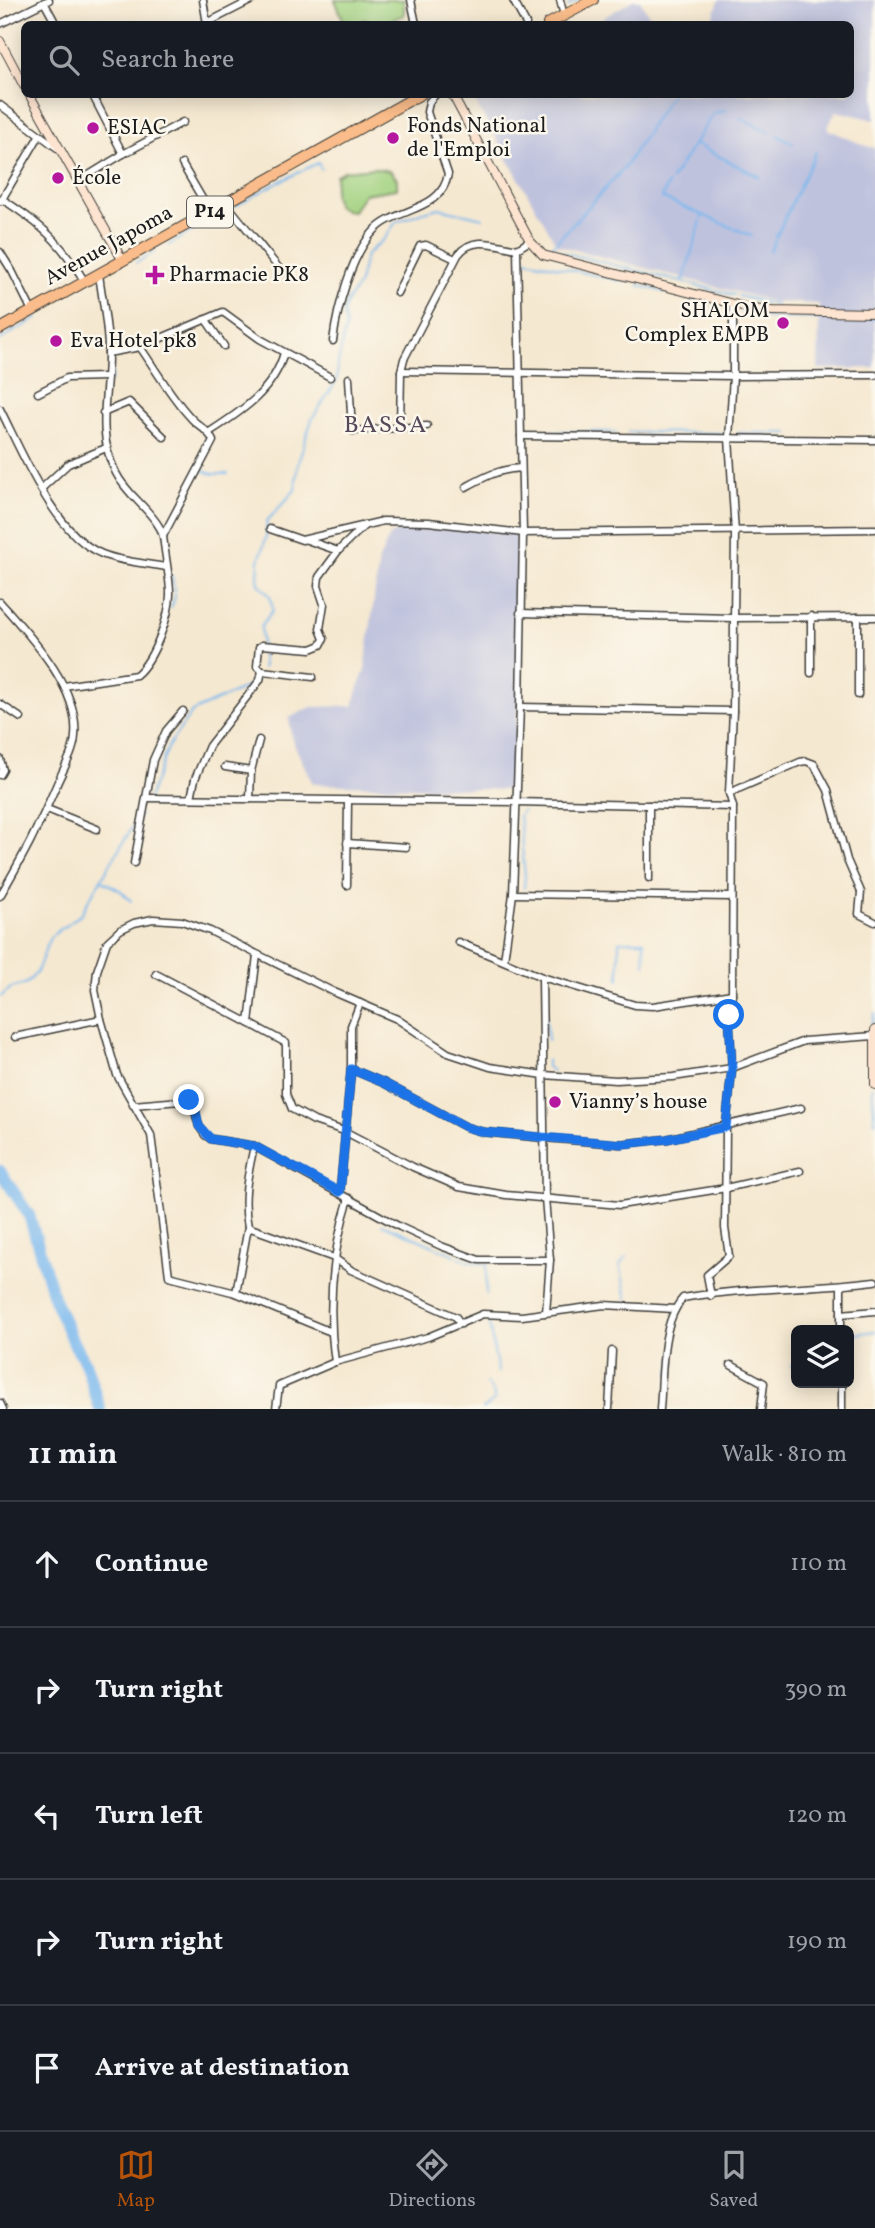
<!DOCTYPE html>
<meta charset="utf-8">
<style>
body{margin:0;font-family:Vollkorn,serif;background:#242831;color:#f1f3f6}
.controls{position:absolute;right:21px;bottom:21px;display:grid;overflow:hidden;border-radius:10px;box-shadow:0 4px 18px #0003}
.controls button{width:63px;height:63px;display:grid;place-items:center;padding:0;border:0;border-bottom:2px solid #363941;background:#171b24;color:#f1f3f6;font:35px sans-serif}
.stop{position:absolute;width:21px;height:21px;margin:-16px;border:5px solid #1a73e8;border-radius:50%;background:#fff}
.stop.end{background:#1a73e8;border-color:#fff;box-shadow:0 2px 7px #0008}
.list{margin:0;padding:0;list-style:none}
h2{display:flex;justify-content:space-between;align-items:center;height:91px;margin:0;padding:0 28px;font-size:30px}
h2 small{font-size:23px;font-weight:400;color:#9ea1a6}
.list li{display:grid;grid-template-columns:46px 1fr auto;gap:21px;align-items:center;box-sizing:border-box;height:126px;padding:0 28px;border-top:2px solid #363941}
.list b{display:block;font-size:26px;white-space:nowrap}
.list em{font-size:23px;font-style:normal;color:#9ea1a6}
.icon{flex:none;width:38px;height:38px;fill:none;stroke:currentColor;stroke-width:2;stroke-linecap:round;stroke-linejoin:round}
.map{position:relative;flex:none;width:875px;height:1409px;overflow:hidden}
.search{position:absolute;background:#171b24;box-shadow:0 4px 18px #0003;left:21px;right:21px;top:21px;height:77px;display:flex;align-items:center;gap:18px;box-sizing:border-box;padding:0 24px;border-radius:10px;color:#9ea1a6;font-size:26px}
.sheet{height:721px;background:#171b24}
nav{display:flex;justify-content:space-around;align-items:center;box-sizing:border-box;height:98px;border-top:2px solid #363941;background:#171b24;font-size:19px;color:#9ea1a6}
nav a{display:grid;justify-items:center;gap:4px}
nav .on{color:#b45309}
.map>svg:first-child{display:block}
.industrial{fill:#bfc2dd}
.green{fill:#a2d280;stroke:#5f774e;stroke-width:2}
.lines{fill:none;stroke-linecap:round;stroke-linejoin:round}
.stream{stroke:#7bb9ee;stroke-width:2}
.river{stroke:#7bb9ee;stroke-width:12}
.street-casing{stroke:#3d3b37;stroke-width:9}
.secondary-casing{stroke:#3d3b37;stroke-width:10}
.primary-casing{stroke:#3d3b37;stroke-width:12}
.street{stroke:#fff;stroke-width:6}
.secondary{stroke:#fde4d0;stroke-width:8}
.primary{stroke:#f9bc8a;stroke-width:10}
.route{stroke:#1a73e8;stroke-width:9}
.poi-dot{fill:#b5179e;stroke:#fbf7ec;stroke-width:2.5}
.labels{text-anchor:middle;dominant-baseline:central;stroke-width:5;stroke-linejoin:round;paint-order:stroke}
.shield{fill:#fbf7ec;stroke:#5f5e5a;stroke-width:2}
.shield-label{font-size:19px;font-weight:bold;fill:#1c1c1c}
.poi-label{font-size:21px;fill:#1c1c1c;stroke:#fbf7ec;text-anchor:start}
.street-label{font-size:21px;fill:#1c1c1c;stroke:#fbf7ec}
.quarter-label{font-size:24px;letter-spacing:2px;fill:#564a5a;stroke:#fbf7ec}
</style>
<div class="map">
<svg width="875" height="1409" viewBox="0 0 875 1409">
<rect width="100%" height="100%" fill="#fbf7ec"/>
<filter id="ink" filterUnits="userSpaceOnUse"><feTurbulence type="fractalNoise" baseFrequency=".0143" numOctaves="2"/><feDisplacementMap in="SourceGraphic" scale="14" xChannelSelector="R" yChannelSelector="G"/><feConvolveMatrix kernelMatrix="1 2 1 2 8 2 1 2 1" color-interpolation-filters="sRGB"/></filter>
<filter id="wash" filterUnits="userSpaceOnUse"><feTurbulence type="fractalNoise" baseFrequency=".00686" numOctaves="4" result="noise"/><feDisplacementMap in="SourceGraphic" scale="28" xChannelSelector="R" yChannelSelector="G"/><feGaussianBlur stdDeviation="1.57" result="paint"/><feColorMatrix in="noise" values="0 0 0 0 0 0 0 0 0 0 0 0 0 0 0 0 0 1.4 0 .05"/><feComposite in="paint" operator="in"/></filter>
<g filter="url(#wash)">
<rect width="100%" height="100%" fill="#f5e8d0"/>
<g class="industrial">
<polygon points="633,0 640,0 654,24 593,24"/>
<polygon points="719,0 875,0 875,120 836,111 827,129 866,146 875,148 875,368 818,369 819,304 774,302 557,245 473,98 480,94 850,94 850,24 711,24"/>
<polygon points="409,526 517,533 518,701 511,790 313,784 292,740 289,718 311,707 353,706 365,669 379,560 390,535"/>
</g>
<g class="green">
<polygon points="335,0 404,0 404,15 383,24 372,24 366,19 362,20 361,24 345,24"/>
<polygon points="374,168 390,171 397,179 397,189 364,194 353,211 347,211 337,206 334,194 336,175 344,171"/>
</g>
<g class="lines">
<g class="stream">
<polyline points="568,6 578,0"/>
<polyline points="671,94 624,168 550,249 734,295"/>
<polyline points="399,101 410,94"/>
<polyline points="715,113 726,110"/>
<polyline points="741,118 770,132"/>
<polyline points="778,136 793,143"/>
<polyline points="695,144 759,177"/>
<polyline points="299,157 318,146"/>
<polyline points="671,180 714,112"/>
<polyline points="279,182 318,163 321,169"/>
<polyline points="668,184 662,198 752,236"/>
<polyline points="795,196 816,152"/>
<polyline points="234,207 277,183"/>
<polyline points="209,222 230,210"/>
<polyline points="776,237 794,198"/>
<polyline points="169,245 206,223"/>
<polyline points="770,251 775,240"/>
<polyline points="150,255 155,252"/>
<polyline points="527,260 626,282"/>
<polyline points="136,263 148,256"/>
<polyline points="683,282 702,217"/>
<polyline points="638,285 710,304 708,301"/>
<polyline points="738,296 776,305"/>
<polyline points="740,311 770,318 875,319"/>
<polyline points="9,334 38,318"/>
<polyline points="0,340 7,336"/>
<polyline points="111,381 112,368"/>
<polyline points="541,431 617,432"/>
<polyline points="628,432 725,433"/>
<polyline points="738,433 789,433"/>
<polyline points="202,470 213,474 228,474"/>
<polyline points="158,519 164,527"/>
<polyline points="171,608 175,597 172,576"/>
<polyline points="153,658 158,649"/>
<polyline points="263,668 261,626 273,610 270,596 259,584 258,578 259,561 266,537 267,521 295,490 298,463 312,419 337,380 338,363 346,326 343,312 348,300 358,286 366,255 385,238 396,222 423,212 439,208 483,218"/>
<polyline points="149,797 169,745 192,712 251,685 257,679"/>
<polyline points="523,810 519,815 525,877 524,888"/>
<polyline points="101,880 121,891 131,901"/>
<polyline points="619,979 619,941 644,941 645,964"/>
<polyline points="546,989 546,1015"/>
<polyline points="0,997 11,988 27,983 37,972 50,937 80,915 140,814"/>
<polyline points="546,1019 548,1041"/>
<polyline points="737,1020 737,1011"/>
<polyline points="871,1027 875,1013"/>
<polyline points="547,1060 547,1067 553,1071"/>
<polyline points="872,1086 875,1122"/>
<polyline points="382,1224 455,1255"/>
<polyline points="435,1236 466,1253"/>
<polyline points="459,1257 470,1262"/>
<polyline points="626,1257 620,1265 627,1299"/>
<polyline points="472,1262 487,1264 486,1294"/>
<polyline points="488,1318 498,1372"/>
<polyline points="847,1326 847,1330"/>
<polyline points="849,1335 875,1331"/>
<polyline points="791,1366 796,1364"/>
<polyline points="670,1375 676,1342"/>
<polyline points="483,1409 495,1400 493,1392 486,1383"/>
</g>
<polyline class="river" points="0,1171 29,1215 54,1299 73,1342 85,1362 100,1409"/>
</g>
</g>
<g filter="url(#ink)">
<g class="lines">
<g class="street-casing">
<g id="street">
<polyline points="203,0 207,24"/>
<polyline points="411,0 416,24"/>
<polyline points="513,0 526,24"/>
<polyline points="560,0 564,16"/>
<polyline points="44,2 56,24"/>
<polyline points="0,24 49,0"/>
<polyline points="205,24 252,0"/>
<polyline points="92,94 123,154"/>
<polyline points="0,105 60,150"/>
<polyline points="182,164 210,212"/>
<polyline points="79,181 123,154 183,122"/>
<path d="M2,199c40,26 58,42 83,83"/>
<polyline points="1,201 39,136"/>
<polyline points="226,203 282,272"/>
<polyline points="0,252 12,271 32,311"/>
<polyline points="397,293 420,246 426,245 455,259"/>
<polyline points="206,320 224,346"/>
<path d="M333,341c4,-32 18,-86 41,-110 22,-24 68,-19 74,-57l-21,-62 2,-10 7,-8"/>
<path d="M140,347c16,23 31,50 51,71 7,8 19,13 22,23l-50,95"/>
<polyline points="108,353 140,347 223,312 260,339 330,377"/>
<polyline points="401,371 733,376 875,375"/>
<polyline points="349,378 352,431 427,426"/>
<polyline points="38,393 67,378 106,377"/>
<path d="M0,409c22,43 55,126 102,145 19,8 43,9 64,13"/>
<polyline points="103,413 129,402 164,437"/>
<path d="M400,428l1,-57 3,-12 54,-104c14,-20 38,-10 59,-6"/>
<path d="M208,433c32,-21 65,-41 76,-80"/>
<polyline points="521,436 875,440"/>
<path d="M466,487c18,-10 33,-18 55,-19"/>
<polyline points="41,489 68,464 106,448"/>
<polyline points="270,529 302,540 383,521 429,522 523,533 875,529"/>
<polyline points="307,540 338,551"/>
<path d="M0,602c29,33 80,86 75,134 -1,17 -12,33 -19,50 -17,41 -34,72 -56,110"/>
<polyline points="520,613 733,618 875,617"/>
<polyline points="262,671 313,677"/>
<polyline points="811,673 811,616"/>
<path d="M64,686l72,-11c18,-15 35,-61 34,-84 -1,-18 -5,-37 -7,-55l-3,-8c-12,-21 -33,-33 -44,-55 -21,-41 -7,-80 -8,-123 0,-25 -6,-51 -9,-76"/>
<polyline points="858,695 858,617"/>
<polyline points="0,704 21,718"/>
<polyline points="520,707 733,711"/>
<polyline points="0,759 3,770 0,775"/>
<polyline points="225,767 251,771"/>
<polyline points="729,793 800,762 806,761 814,764 828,790 847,860 861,892 859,914 875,922"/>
<polyline points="147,798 516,802 733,807"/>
<polyline points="191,798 195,779 209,746 260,680 262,671 257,666 259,647 262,645 311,649 321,645 324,639 320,629 324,604 318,586 319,577 338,551 365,525"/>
<polyline points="250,799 251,771 259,740"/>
<polyline points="649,805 649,878"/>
<polyline points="47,809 97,829"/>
<polyline points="347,843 406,847"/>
<polyline points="134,863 153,760 166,731 183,711"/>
<polyline points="347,885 348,800"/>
<polyline points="513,894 732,897"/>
<polyline points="458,942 542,977 635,1005 653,1006 732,994"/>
<polyline points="504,960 513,894 520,707 523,533 517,249 530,241"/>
<polyline points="156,974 249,1023 257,955"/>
<polyline points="542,977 545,1198 550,1260 546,1313"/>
<polyline points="249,1023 286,1043 286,1094 292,1109 314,1121 344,1131 413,1167 459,1187 506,1195 620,1205 726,1188 800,1171"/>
<polyline points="15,1037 101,1019"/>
<polyline points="351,1069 384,1083 466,1127 483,1132 545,1138 620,1144 667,1139 801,1108"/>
<polyline points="133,1105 192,1100 199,1126 205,1135 211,1139 254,1146 400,1227 441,1246 479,1260 550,1260"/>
<path d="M254,1146c-6,28 -12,52 -6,81l86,31 17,12 105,47 5,7"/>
<polyline points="340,1192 351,1069 351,1026 360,1003"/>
<polyline points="841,1285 841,1330"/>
<polyline points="236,1293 248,1227"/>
<polyline points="711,1296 707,1275 729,1256 725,1228 726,1127 732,1068 729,1015 732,994 733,807 729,793 733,711 735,533 729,438 733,376 733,305"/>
<polyline points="841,1314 875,1311"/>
<polyline points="331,1332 236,1293 169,1276 151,1135 117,1075 101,1019 95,990 97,971 107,942 120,930 134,923 153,919 182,921 210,931 334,992 397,1019 448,1053 490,1067 544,1075 616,1080 673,1077 732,1068 804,1041 874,1036"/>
<path d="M335,1362c-8,-55 -3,-110 14,-164"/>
<polyline points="731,1365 764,1383 761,1409"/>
<polyline points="842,1383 842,1409"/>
<polyline points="0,1403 3,1409"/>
<polyline points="276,1409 279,1386 335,1362 428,1337 483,1314 522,1316 604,1305 675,1309"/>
<polyline points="609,1409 612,1351"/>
<path d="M660,1409c3,-33 0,-85 23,-111 64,-11 128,-9 192,-17"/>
</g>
</g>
<g class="secondary-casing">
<g id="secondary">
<polyline points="0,41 24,86"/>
<polyline points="29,94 123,261"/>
<polyline points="452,94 530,241 543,255 753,309 773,311 875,313"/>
<polyline points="875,1030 875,1085"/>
</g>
</g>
<g class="primary-casing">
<g id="primary">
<polyline points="548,24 593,0"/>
<polyline points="0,329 421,94"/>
</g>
</g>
<use href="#street" class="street"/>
<use href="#secondary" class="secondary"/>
<use href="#primary" class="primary"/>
</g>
</g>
<g class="lines" filter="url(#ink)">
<polyline class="route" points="189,1100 194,1102 199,1126 211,1139 254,1146 340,1192 351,1069 384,1083 466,1127 483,1132 623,1144 667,1139 726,1127 732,1068 729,1015"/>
</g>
<g class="poi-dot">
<circle cx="93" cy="128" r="7"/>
<circle cx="393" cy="138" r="7"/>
<circle cx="58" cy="178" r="7"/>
<path d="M151.5 264.5h7v7h7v7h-7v7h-7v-7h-7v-7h7z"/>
<circle cx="783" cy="323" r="7"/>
<circle cx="56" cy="341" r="7"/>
<circle cx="555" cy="1102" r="7"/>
</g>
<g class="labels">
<rect class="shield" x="187" y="196.5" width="46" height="31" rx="5"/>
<g class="shield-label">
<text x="210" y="212">P14</text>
</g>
<g class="poi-label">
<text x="407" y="126">Fonds National<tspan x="407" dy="24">de l'Emploi</tspan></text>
<text x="107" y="128">ESIAC</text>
<text x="72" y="178">École</text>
<text x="169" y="275">Pharmacie PK8</text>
<text x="769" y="311" text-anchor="end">SHALOM<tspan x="769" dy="24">Complex EMPB</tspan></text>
<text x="70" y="341">Eva Hotel pk8</text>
<text x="569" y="1102">Vianny’s house</text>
</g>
<g class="street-label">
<text transform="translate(109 246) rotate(-29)">Avenue Japoma</text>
</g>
<g class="quarter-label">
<text x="386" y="426">BASSA</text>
</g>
</g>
</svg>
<div class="controls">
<button><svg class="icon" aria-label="layers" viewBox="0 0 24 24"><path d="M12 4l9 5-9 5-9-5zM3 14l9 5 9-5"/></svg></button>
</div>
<div class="stop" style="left:729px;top:1015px"></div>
<div class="stop end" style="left:189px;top:1100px"></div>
<div class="search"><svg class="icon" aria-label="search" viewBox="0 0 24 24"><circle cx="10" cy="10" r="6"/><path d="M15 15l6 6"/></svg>Search here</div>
</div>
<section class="sheet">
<h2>11 min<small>Walk · 810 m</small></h2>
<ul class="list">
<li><svg class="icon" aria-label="ahead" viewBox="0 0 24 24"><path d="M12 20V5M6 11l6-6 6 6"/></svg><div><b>Continue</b></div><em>110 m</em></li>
<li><svg class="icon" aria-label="right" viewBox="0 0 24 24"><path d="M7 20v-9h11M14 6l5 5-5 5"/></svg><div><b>Turn right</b></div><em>390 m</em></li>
<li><svg class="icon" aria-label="left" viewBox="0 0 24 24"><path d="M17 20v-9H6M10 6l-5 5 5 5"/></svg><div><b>Turn left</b></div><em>120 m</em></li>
<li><svg class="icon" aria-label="right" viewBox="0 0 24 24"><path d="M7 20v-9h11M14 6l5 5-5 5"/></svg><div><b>Turn right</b></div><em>190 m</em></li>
<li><svg class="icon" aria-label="arrive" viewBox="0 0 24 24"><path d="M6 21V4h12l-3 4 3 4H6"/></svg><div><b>Arrive at destination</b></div></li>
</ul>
</section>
<nav>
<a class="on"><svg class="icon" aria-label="map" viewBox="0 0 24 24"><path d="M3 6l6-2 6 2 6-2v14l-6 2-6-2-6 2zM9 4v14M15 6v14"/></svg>Map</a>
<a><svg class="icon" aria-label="directions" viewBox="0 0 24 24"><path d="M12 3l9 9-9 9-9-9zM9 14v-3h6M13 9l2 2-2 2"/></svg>Directions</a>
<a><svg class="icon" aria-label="saved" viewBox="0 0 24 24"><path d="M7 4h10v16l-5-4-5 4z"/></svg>Saved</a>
</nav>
